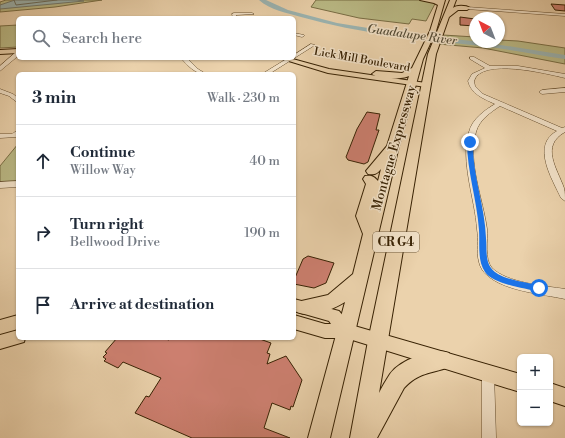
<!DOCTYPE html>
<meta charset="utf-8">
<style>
body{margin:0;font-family:"Libre Bodoni",serif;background:#f6f6f7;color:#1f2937}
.controls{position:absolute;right:12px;bottom:12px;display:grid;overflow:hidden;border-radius:6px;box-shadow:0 1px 3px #0004}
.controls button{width:36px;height:36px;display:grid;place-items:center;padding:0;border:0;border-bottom:1px solid #e0e1e3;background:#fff;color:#1f2937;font:20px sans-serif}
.compass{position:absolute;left:469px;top:12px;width:36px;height:36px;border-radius:50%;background:#fff;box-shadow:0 1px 3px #0004;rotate:318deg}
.stop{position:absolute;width:12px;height:12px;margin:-9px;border:3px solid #1a73e8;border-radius:50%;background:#fff}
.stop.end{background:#1a73e8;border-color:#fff;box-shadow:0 1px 4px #0008}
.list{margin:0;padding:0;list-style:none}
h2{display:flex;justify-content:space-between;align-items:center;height:52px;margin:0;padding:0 16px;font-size:17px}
h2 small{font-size:13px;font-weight:400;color:#747a83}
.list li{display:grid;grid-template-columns:26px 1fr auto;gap:12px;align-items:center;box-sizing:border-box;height:72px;padding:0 16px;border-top:1px solid #e0e1e3}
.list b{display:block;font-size:15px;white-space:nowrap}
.list p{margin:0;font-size:13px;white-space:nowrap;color:#747a83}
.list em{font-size:13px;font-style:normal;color:#747a83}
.icon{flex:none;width:22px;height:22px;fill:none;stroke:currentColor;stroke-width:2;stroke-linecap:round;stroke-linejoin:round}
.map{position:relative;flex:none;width:565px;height:438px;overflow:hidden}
.search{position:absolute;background:#fff;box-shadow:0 1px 3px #0004;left:16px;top:16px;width:280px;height:44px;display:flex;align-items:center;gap:10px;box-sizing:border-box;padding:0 14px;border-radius:6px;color:#747a83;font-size:15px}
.panel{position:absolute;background:#fff;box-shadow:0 1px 3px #0004;left:16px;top:72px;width:280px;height:268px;border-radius:6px}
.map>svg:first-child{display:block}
.green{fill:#bbbb87;stroke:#796e45}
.water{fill:#9bb5b3;stroke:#737a6d}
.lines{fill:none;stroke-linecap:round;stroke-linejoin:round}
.shore{stroke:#696b5b;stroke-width:1}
.river{fill:#9bb5b3;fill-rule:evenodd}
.building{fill:#ce8071;stroke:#372103}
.minor-casing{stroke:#644d2d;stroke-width:1}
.major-casing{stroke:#372103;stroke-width:2}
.highway-casing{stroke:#372103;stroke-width:2}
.minor{fill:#f2e2c9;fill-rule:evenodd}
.major{fill:#ebd2ac;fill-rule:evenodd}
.highway{fill:#ebd2ac;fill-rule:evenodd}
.route{fill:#1a73e8}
.labels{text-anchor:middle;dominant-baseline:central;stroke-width:3;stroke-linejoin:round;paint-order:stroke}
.far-street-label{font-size:11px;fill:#372103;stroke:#f2e2c9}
.far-water-label{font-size:12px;font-style:italic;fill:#554d38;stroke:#f2e2c9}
.shield{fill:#f2e2c9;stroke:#6f5b3e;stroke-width:1}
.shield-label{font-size:12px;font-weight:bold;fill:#372103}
.street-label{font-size:13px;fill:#372103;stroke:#f2e2c9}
</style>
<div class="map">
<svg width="565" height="438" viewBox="0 0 565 438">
<rect width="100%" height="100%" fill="#ebd2ac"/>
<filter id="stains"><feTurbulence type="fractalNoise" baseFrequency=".005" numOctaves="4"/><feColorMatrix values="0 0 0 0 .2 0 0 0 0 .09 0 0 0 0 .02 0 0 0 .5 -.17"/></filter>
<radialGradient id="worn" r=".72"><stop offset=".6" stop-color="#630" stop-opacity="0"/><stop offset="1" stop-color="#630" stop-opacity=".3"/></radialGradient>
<g class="green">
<polygon points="6,0 102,0 55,7 0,12 0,2"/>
<polygon points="316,0 437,0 426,21 412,19 409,24 359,18 311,7"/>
<polygon points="18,25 18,47 0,48 0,26"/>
<polygon points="443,35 475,37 475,42 499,42 499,40 518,41 565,48 565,64 483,48 438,44"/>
<polygon points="18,144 18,182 0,183 0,166"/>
</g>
<polygon class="water" points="15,0 77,0 84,1 0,9 0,5"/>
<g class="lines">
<polyline class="shore" points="14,0 16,5 57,0"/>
<path class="river" d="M259,0h7l22,10 49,13 68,11 77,8 83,13v4c-28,-4 -56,-10 -84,-13 -61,-7 -121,-12 -180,-29 -14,-4 -31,-7 -42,-17z"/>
</g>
<g class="building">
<polygon points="551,4 565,5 565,11 555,10"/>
<polygon points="460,17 475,19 475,26 460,25"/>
<polygon points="367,112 380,114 376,130 379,130 368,162 364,164 348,160 346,157 357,129"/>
<polygon points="308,256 334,263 326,283 314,288 294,284 294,280 303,259"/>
<polygon points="117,338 162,338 169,340 170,338 257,338 271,343 267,353 270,354 267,364 286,356 302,380 293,407 291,406 290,410 272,403 264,428 290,438 192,438 135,413 146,396 149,397 161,378 123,362 118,368 104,361 106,359 103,357 107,353 105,352"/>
</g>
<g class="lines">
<g class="minor-casing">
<g id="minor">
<polygon points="467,7 565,14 565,16 466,9"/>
<polygon points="234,13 252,13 254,14 236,15 237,18 233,18 232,14"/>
<polygon points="294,33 304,35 304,36 302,37 294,35"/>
<polygon points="311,44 315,45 269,74 262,74 288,58 294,58 294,55"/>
<polygon points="16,52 18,52 18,56 0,71 0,66"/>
<path d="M470,57h4l16,9h28l47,8v4c-17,-4 -84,-21 -91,3l1,5 8,8 79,34 3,-1v5c-25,14 -8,36 -1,56 1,4 1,9 1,13l-4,-3c-9,-19 -30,-53 -4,-67l-57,-25c-9,6 -21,14 -24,26 -9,29 7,67 11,97 1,11 -3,30 5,39 15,15 53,18 73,21v10c-23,-5 -61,-8 -78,-24 -4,-3 -7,-8 -8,-13 -3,-11 0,-22 -2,-33 -2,-30 -17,-68 -8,-97 3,-13 16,-22 26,-28 -11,-5 -24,-10 -27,-23l4,-7 13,-6 -15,-9z"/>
<path d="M181,58h6l11,11 8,5c-11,0 -18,-8 -25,-16z"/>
<polygon points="565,88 565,92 542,94 539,92 542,90"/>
<polygon points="0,89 13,94 18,98 18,103 9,96 0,93"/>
<polygon points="18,130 18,136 16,137 0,138 0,134 12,134"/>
<polygon points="18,181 18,187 0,188 0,182"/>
<polygon points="488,367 493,369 494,373 496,438 482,438 482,373 483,369"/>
</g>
</g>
<g class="major-casing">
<g id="major">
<polygon points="18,49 18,53 0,54 0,50"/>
<polygon points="279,58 289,58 329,69 426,83 430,85 426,87 328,73"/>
<polygon points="294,299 339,311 351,325 520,374 520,392 346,338 325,338 294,329 294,315 325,324 331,324 329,321 294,311"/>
<polygon points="18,315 18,329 0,334 0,320"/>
<polygon points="18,330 18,338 25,338 24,342 0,349 0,335"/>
<polygon points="550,383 565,388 565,406 550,401"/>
</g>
</g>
<g class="highway-casing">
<g id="highway">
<path d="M420,0h25l-9,31 -13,28 -24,87 -69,292h-22l37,-136c-13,8 -33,16 -48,10l-3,-5 3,-5 31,-7 25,-21 10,-40 -7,-18 10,-32 -3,-5 2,-3c6,-1 9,0 13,5l3,-12c-4,5 -7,6 -13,5l-2,-3 21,-25 22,-70c-7,4 -32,3 -37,-2l4,-3 26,2 10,-5 18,-37 8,-26 -4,-2z"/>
<path d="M450,0h6l-3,8c3,-3 13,-3 17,0l-3,2h-9l-9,7 -13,37 -57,339c3,-6 7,-13 11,-19 10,-14 43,-27 59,-21l3,7 -3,7c-19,7 -30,5 -45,21l-27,50h-27l18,-97 60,-287z"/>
</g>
</g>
<use href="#minor" class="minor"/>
<use href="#major" class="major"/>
<use href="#highway" class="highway"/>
</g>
<path class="route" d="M470,140l3,2c-1,32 12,64 13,96 1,10 -1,22 5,30 8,12 37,14 50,18v5l-2,1c-15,-4 -46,-8 -54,-20 -8,-12 -5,-28 -6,-42 -2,-30 -12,-59 -12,-88z"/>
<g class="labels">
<g class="far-street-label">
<text transform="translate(362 60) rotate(10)">Lick Mill Boulevard</text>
</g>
<g class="far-water-label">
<text transform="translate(412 35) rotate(8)">Guadalupe River</text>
</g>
<rect class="shield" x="373" y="232" width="46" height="20" rx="3"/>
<g class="shield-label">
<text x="396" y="242">CR G4</text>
</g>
<g class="street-label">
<text transform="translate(394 148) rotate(-74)">Montague Expressway</text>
</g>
</g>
<rect width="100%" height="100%" filter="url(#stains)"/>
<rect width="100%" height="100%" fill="url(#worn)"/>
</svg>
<div class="controls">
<button>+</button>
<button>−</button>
</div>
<svg class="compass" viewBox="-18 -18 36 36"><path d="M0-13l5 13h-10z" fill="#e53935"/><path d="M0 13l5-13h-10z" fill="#747a83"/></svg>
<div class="stop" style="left:539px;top:288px"></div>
<div class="stop end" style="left:470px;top:142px"></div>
<div class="search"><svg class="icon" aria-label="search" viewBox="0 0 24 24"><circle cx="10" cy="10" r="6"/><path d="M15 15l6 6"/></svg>Search here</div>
<section class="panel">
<h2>3 min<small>Walk · 230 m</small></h2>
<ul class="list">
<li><svg class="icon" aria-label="ahead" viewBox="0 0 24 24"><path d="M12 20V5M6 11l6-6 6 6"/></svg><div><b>Continue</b><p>Willow Way</p></div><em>40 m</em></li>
<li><svg class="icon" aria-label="right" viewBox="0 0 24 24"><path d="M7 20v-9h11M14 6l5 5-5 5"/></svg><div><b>Turn right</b><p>Bellwood Drive</p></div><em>190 m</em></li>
<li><svg class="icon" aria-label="arrive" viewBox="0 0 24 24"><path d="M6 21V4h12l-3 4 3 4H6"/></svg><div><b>Arrive at destination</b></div></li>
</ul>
</section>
</div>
